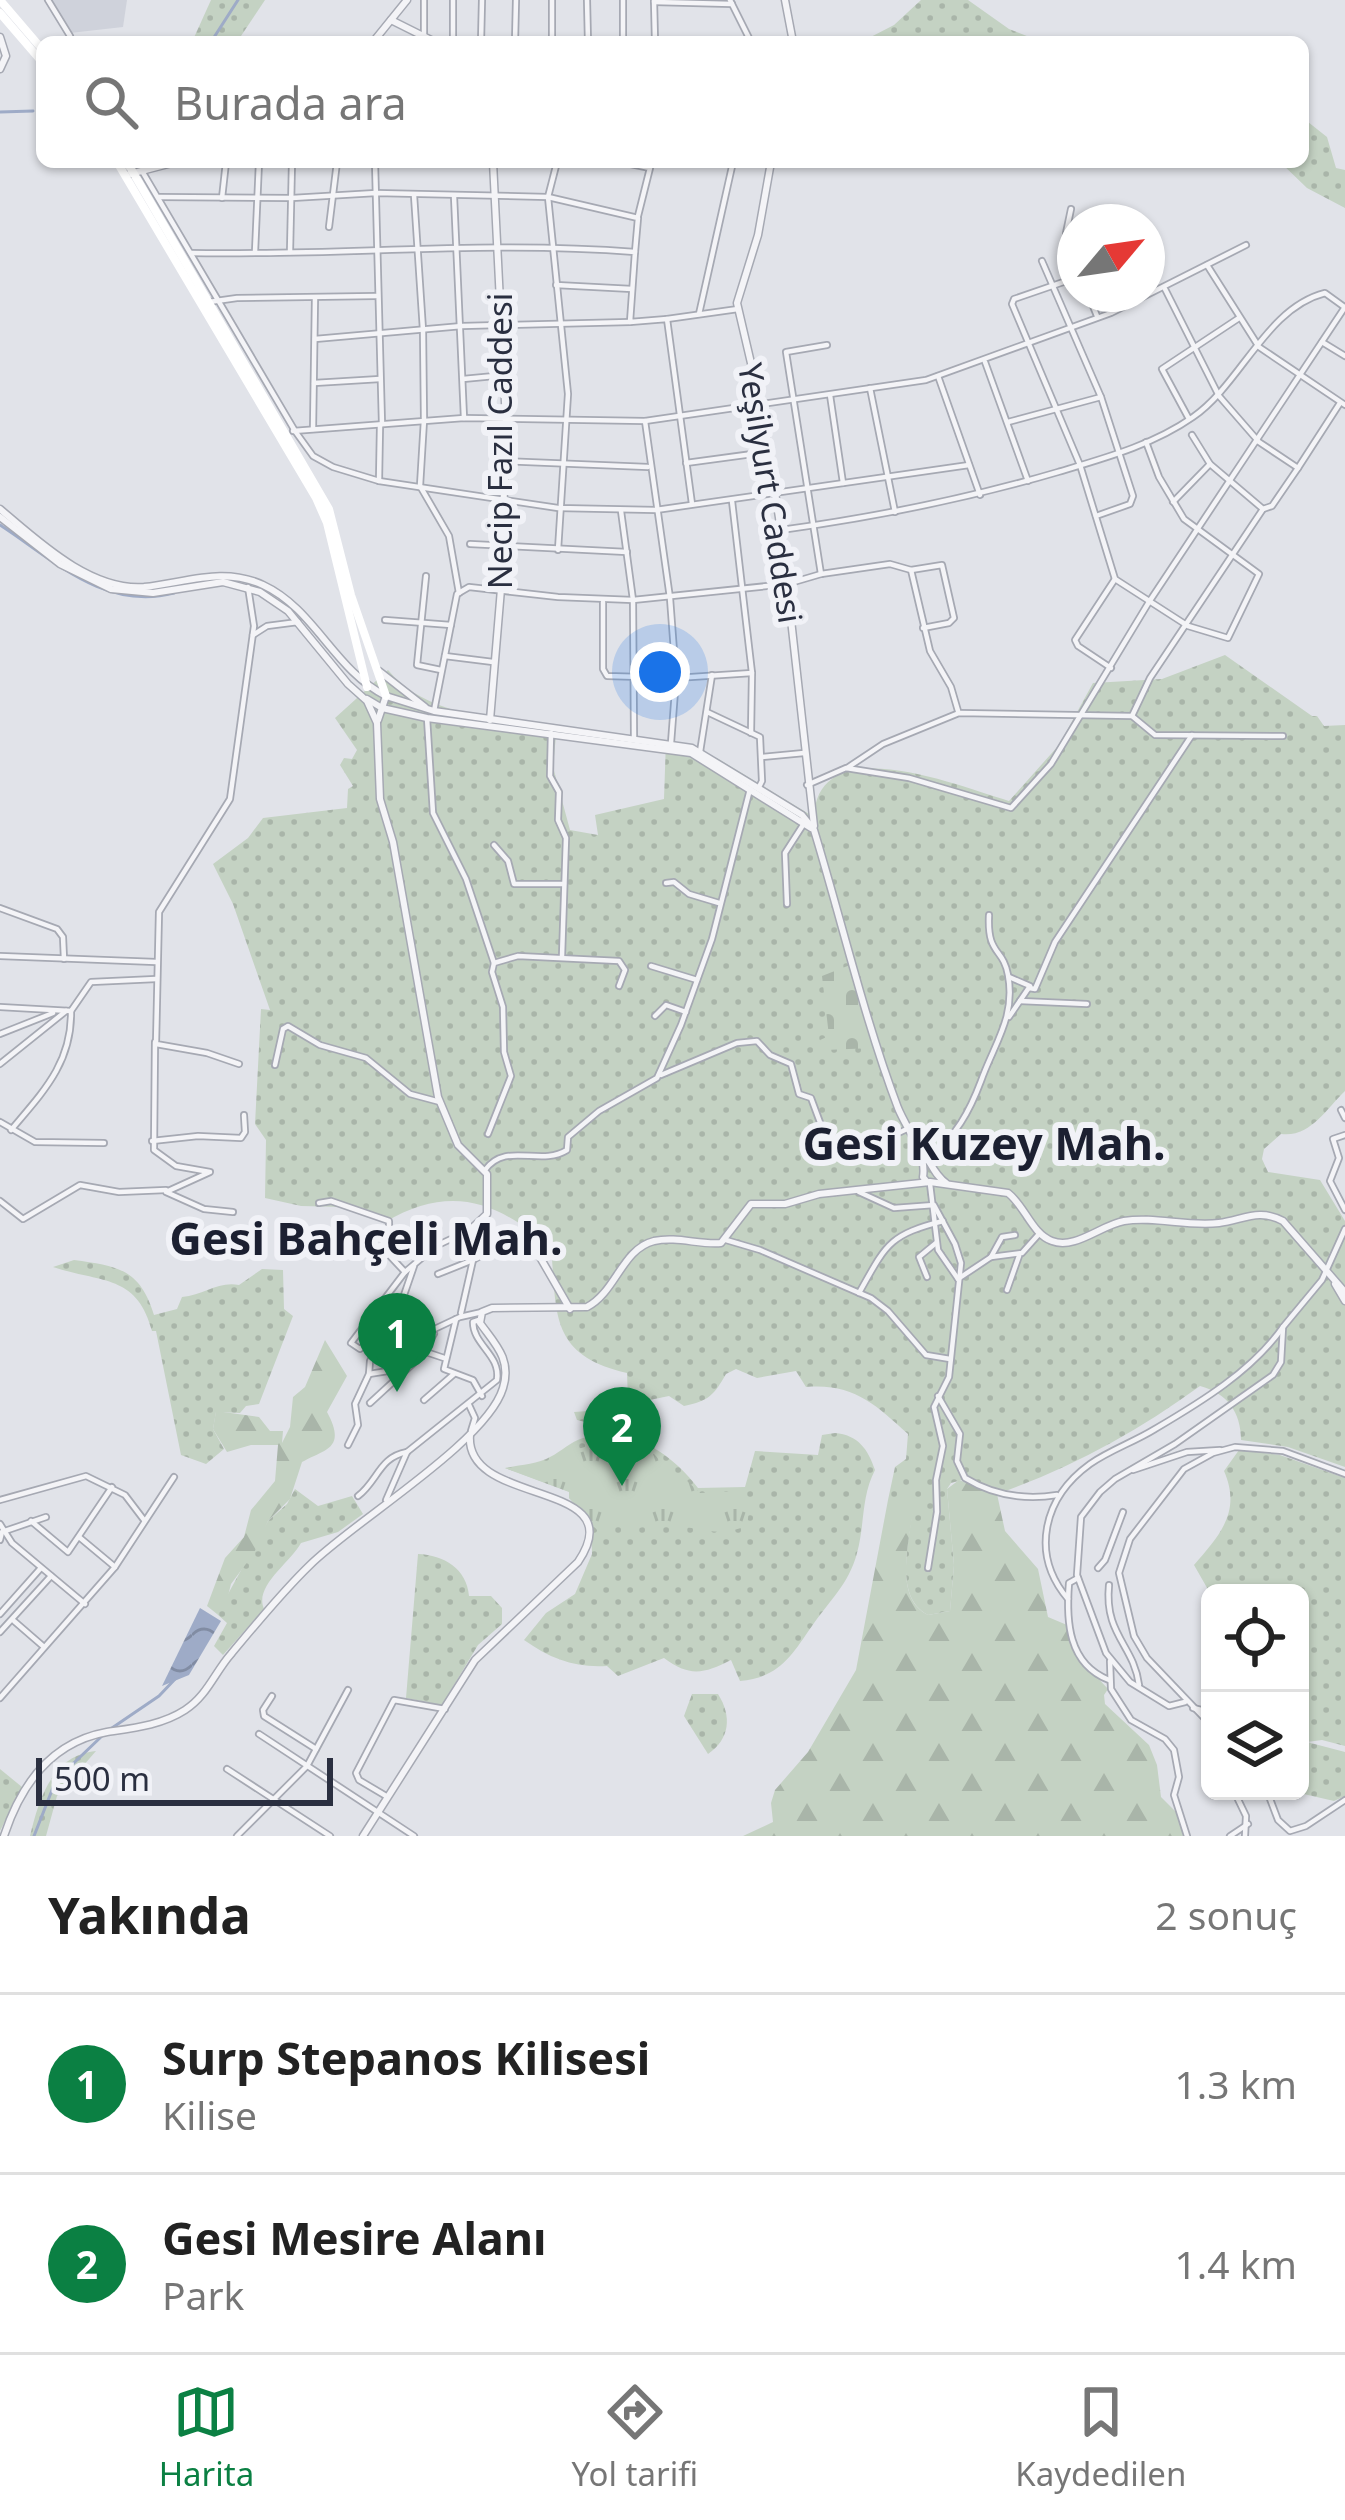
<!DOCTYPE html>
<html lang="tr">
<meta charset="utf-8">
<style>
body{margin:0;font-family:"Noto Sans",sans-serif;background:#f2f2f2;color:#222}
.controls{position:absolute;right:36px;bottom:36px;display:grid;overflow:hidden;border-radius:18px;box-shadow:0 3px 9px #0004}
.controls button{width:108px;height:108px;display:grid;place-items:center;padding:0;border:0;border-bottom:3px solid #e0e0e0;background:#fff;color:#222;font:60px sans-serif}
.compass{position:absolute;left:1057px;top:204px;width:108px;height:108px;border-radius:50%;background:#fff;box-shadow:0 3px 9px #0004;rotate:61deg}
.scale{position:absolute;left:36px;bottom:30px;width:297px;box-sizing:border-box;padding-left:12px;border:6px solid #2a2f40;border-top:0;font-size:33px;line-height:42px;white-space:nowrap;color:#2a2f40;-webkit-text-stroke:9px #f1f2f7;paint-order:stroke}
.you{position:absolute;left:660px;top:672px;width:42px;height:42px;margin:-30px;border:9px solid #fff;border-radius:50%;background:#1a73e8;box-shadow:0 0 0 18px #1a73e833}
.badge{display:grid;place-items:center;width:78px;height:78px;border-radius:50%;background:#0b8043;color:#fff;font-size:39px;font-weight:700}
.pin{position:absolute;translate:-50% -99px;filter:drop-shadow(0 3px 6px #0008)}
.pin::after{content:'';position:absolute;top:63px;width:42px;height:36px;background:inherit;clip-path:polygon(0 0,100% 0,50% 100%)}
.list{margin:0;padding:0;list-style:none}
h2{display:flex;justify-content:space-between;align-items:center;height:156px;margin:0;padding:0 48px;font-size:51px}
h2 small{font-size:39px;font-weight:400;color:#767676}
.list li{display:grid;grid-template-columns:78px 1fr auto;gap:36px;align-items:center;box-sizing:border-box;height:180px;padding:0 48px;border-top:3px solid #e0e0e0}
.list b{display:block;font-size:45px;white-space:nowrap}
.list p{margin:0;font-size:39px;white-space:nowrap;color:#767676}
.list em{font-size:39px;font-style:normal;color:#767676}
.icon{flex:none;width:66px;height:66px;fill:none;stroke:currentColor;stroke-width:2;stroke-linecap:round;stroke-linejoin:round}
.map{position:relative;flex:none;width:1345px;height:1836px;overflow:hidden}
.search{position:absolute;background:#fff;box-shadow:0 3px 9px #0004;left:36px;right:36px;top:36px;height:132px;display:flex;align-items:center;gap:30px;box-sizing:border-box;padding:0 42px;border-radius:18px;color:#767676;font-size:45px}
.sheet{height:516px;background:#fff}
nav{display:flex;justify-content:space-around;align-items:center;box-sizing:border-box;height:168px;border-top:3px solid #e0e0e0;background:#fff;font-size:33px;color:#767676}
nav a{display:grid;justify-items:center;gap:6px}
nav .on{color:#0b8043}
.map>svg:first-child{display:block}
.built{fill:#cfd2db}
.grass{fill:url(#grass-dots)}
.forest{fill:url(#forest-firs)}
.cemetery{fill:url(#cemetery-stones)}
.park{fill:url(#park-tufts)}
.water{fill:url(#water-waves)}
.lines{fill:none;stroke-linecap:round;stroke-linejoin:round}
.stream{stroke:#9eabc7;stroke-width:3}
.minor-casing{stroke:#a6a9b3;stroke-width:8}
.tertiary-casing{stroke:#a6a9b3;stroke-width:9}
.minor{stroke:#f4f4f7;stroke-width:4.5}
.tertiary{stroke:#f4f4f7;stroke-width:6}
.secondary{stroke:#fff;stroke-width:8}
.labels{text-anchor:middle;dominant-baseline:central;stroke-width:12;stroke-linejoin:round;paint-order:stroke}
.street-label{font-size:33px;fill:#2a2f40;stroke:#f1f2f7}
.district-label{font-size:45px;font-weight:bold;fill:#1c2031;stroke:#f1f2f7}
</style>
<div class="map">
<svg width="1345" height="1836" viewBox="0 0 1345 1836">
<defs>
<pattern id="grass-dots" width="8" height="8" patternUnits="userSpaceOnUse" patternTransform="scale(3)"><rect width="8" height="8" fill="#c4d2c3"/><path d="M2 2h.1M6 6h.1" fill="none" stroke="#a9b5a9" stroke-width="1.8" stroke-linecap="round"/></pattern>
<pattern id="forest-firs" width="22" height="20" patternUnits="userSpaceOnUse" patternTransform="scale(3)"><rect width="22" height="20" fill="#c4d2c3"/><path d="M5 1l3.5 6h-7zM16 11l3.5 6h-7z" fill="#a9b5a9"/></pattern>
<pattern id="cemetery-stones" width="16" height="16" patternUnits="userSpaceOnUse" patternTransform="scale(3)"><rect width="16" height="16" fill="#c4d2c3"/><path d="M2 7V4a2 2 0 0 1 4 0v3zM10 15v-3a2 2 0 0 1 4 0v3z" fill="#a9b5a9"/></pattern>
<pattern id="park-tufts" width="24" height="20" patternUnits="userSpaceOnUse" patternTransform="scale(3)"><rect width="24" height="20" fill="#c4d2c3"/><path d="M3 7l-1-3M5 7V3M7 7l1-3M15 17l-1-3M17 17v-4M19 17l1-3" fill="none" stroke="#a9b5a9"/></pattern>
<pattern id="water-waves" width="16" height="10" patternUnits="userSpaceOnUse" patternTransform="scale(3)"><rect width="16" height="10" fill="#9eabc7"/><path d="M0 5q4-4 8 0t8 0" fill="none" stroke="#818ca3"/></pattern>
</defs>
<rect width="100%" height="100%" fill="#e1e3e9"/>
<polygon class="built" points="50,0 127,0 123,27 70,33"/>
<g class="grass">
<polygon points="211,0 265,0 237,42 192,42"/>
<polygon points="921,0 968,0 1009,29 1042,42 861,42 894,25"/>
<polygon points="1303,118 1327,137 1336,168 1345,170 1345,208 1307,188 1280,162 1303,162"/>
<path d="M1225,655l87,61h5l7,10 21,-1v366c-19,18 -35,47 -64,43l-17,15 -2,10 6,13 52,8 25,41v246l-57,-20 -47,-7c0,-28 -14,-47 -41,-54 -63,46 -129,82 -203,108l-35,-14 -11,3 -4,6 7,76 -4,46 -22,4c-37,-19 -17,-80 -14,-115h-26l7,-33 11,-8 2,-25c-33,-30 -55,-51 -102,-47l-10,-16 -39,7 -21,-9 -10,5c-12,21 -17,27 -42,32l-15,-10 -34,7 2,13c-19,11 -39,10 -60,4l-3,-8 28,-2 26,-10 -1,-27c-78,-18 -70,-59 -76,-126 -55,-46 -100,-63 -166,-25l-44,-15 -40,-1 -36,-8 1,-58 -11,-16 6,-115 9,1 -37,-106 -20,-40 35,-26 15,-20 84,-10 1,-19 5,-3 -13,-21 4,-7 8,1 5,-9 -22,-32 53,-48c41,49 110,47 169,55l-4,42 17,63 28,5 -3,-20 69,-16 2,-59 51,18 97,59c4,-89 144,-31 195,-16l50,-56 34,-62 69,-4z"/>
<path d="M74,1260c44,6 66,9 80,55l23,-6 5,-12c22,-2 36,-16 57,-12l23,-16 21,1 1,39 9,7 -34,88 -13,2 -6,7 -24,-1 -3,17 11,20 -18,15 -25,-9 -25,-124h-4c-15,-57 -51,-48 -99,-64z"/>
<path d="M835,1433c23,2 33,16 40,37 -14,27 -10,54 -18,83 -8,31 -28,48 -45,73 -21,30 -32,51 -72,55l-9,-21c-27,14 -42,17 -67,-2l-46,18 -11,-10c-32,2 -56,-7 -83,-26l22,-27 29,-19 17,-40 -1,-29 -11,-19 -11,-8 1,-6 -65,-24c14,-3 33,-4 45,-11 12,-6 20,-15 33,-19 45,-14 89,15 115,50l47,-1 10,-36 63,4 4,-20z"/>
<path d="M1239,1450l41,5 65,23v268l-23,-6 -15,2 38,10v44l-11,5 -39,-9 5,-1 4,-49 -4,-7v-142h-90l-16,-28c25,-29 48,-53 30,-94z"/>
<path d="M295,1489l23,17 34,-10 11,18 -25,18 -37,11c-12,21 -47,43 -37,66l-41,46 -9,-9 13,-23 -10,-9 51,-93 19,-17z"/>
<path d="M418,1554c26,1 49,15 51,42h22l11,12v16l-24,21 -36,60 -36,-7z"/>
<path d="M692,1694h26c14,22 12,45 -10,60l-24,-38z"/>
<path d="M96,1751l-39,45 -11,40h-16c9,-37 22,-81 66,-85z"/>
<polygon points="0,1769 22,1787 0,1831"/>
</g>
<g class="forest">
<path d="M325,1340l22,36 -20,36c20,37 -2,37 -25,50l-12,37 -22,22 -14,32 -23,31 -5,20 -9,10 -10,-8 18,-48 19,-21 7,-27 24,-29 3,-36h-27l-24,7 -14,-23 3,-18 43,6 11,14h13l-1,12 8,-16 3,-30 12,-10z"/>
<path d="M959,1480l38,14 8,37 33,38 10,48 19,8 14,35 27,29 -4,6 1,9 44,41 8,20 4,32 18,18 4,21h-440l30,-14 -2,-19 4,-13 33,-38 48,-82 32,-170h27c-4,34 -24,97 13,115l22,-4 4,-46 -7,-76z"/>
</g>
<polygon class="cemetery" points="850,965 873,1048 825,1050 820,1040 829,1036 822,976"/>
<path class="park" d="M597,1443l27,2 30,9 23,25 10,2 13,12 39,-2 10,20 -2,14c-26,14 -49,2 -76,0 -25,-3 -30,9 -58,-2l-16,7 -28,-32v-6l-64,-24 46,-2 18,-14z"/>
<polygon class="water" points="200,1608 221,1621 189,1675 162,1686"/>
<g class="lines">
<g class="stream">
<polyline points="211,42 238,0"/>
<polyline points="0,112 33,111"/>
<path d="M0,525c54,35 104,86 174,68"/>
<polyline points="109,1730 159,1696 177,1677"/>
<polyline points="34,1836 56,1780 102,1736"/>
</g>
<g class="minor-casing">
<g id="minor">
<polyline points="48,0 70,36"/>
<polyline points="453,0 453,42"/>
<polyline points="552,0 552,42"/>
<polyline points="587,0 588,42"/>
<polyline points="623,0 623,42"/>
<polyline points="654,0 655,41"/>
<polyline points="730,0 751,42"/>
<polyline points="654,2 732,4"/>
<polyline points="424,42 424,0"/>
<polyline points="481,42 482,0"/>
<polyline points="515,42 516,0"/>
<polyline points="375,162 382,424"/>
<polyline points="557,162 548,197 568,394 558,550"/>
<polyline points="621,162 650,168 638,216"/>
<polyline points="142,171 295,431 313,456 333,467 379,481 558,508 656,510 969,465"/>
<polyline points="414,195 423,330 424,420 420,486 449,536 459,593"/>
<polyline points="454,196 464,418"/>
<polyline points="159,197 292,198 376,193 548,197 638,218 635,252"/>
<polyline points="222,198 226,162"/>
<polyline points="1071,209 1066,233 1075,259"/>
<polyline points="329,227 337,162"/>
<polyline points="255,252 259,162"/>
<polyline points="290,252 292,162"/>
<path d="M191,253c148,3 296,-13 444,-1l-5,70 37,-3 25,185"/>
<polyline points="1042,261 1101,397 1133,496 1130,504 1096,516"/>
<polyline points="1207,265 1259,347 1345,405"/>
<polyline points="1075,278 1014,299 1012,304 1080,465 1115,579 1188,626 1228,638 1259,574 1184,519 1159,477 1146,442"/>
<polyline points="556,285 632,289"/>
<polyline points="1165,289 1219,396 1259,442 1298,468 1340,403"/>
<polyline points="1088,294 1097,316"/>
<polyline points="209,302 237,298 376,296"/>
<polyline points="699,314 733,162"/>
<polyline points="667,319 738,309"/>
<polyline points="315,339 462,326 630,322"/>
<polyline points="1322,342 1345,356"/>
<polyline points="985,362 1028,481"/>
<polyline points="938,376 980,495"/>
<polyline points="463,379 505,375"/>
<polyline points="314,383 380,379"/>
<polyline points="870,388 895,512"/>
<polyline points="830,395 843,483"/>
<polyline points="1189,419 1162,369 1239,318"/>
<polyline points="645,421 670,598 676,678 671,743"/>
<polyline points="1008,422 1101,397"/>
<polyline points="313,429 315,298"/>
<polyline points="293,431 464,418 645,421 926,380 1111,313 1246,245"/>
<polyline points="1192,435 1210,464 1263,509 1272,506 1298,468"/>
<polyline points="504,461 648,467"/>
<polyline points="686,463 767,452"/>
<polyline points="379,481 380,426"/>
<polyline points="732,501 752,673 751,733"/>
<polyline points="1173,502 1210,464"/>
<polyline points="621,511 633,600 634,737"/>
<path d="M781,530c95,-13 185,-31 277,-58 47,-14 95,-27 135,-55 48,-33 73,-109 132,-124l18,13"/>
<polyline points="470,544 627,552"/>
<polyline points="911,570 930,651 951,687 958,711"/>
<polyline points="821,574 786,352 827,345"/>
<polyline points="426,576 417,665 441,670"/>
<polyline points="603,602 603,669 607,676 676,678 752,673"/>
<polyline points="385,620 451,625"/>
<polyline points="253,635 267,626 298,622"/>
<polyline points="445,656 493,662"/>
<polyline points="1111,668 1078,646 1075,640 1115,579"/>
<polyline points="434,711 457,594 469,587 558,597 633,600 787,584 821,574 890,564 911,570 942,565 954,618 949,623 923,628"/>
<polyline points="707,712 760,737 762,781 759,787"/>
<polyline points="1132,716 1150,678 1263,509"/>
<polyline points="427,718 433,813 466,879 494,963"/>
<polyline points="551,733 550,776 559,792 558,820 566,838 562,956"/>
<polyline points="700,752 712,675"/>
<polyline points="762,757 804,753"/>
<polyline points="847,768 883,744 959,713 1132,716 1155,735 1283,736"/>
<polyline points="807,785 846,768 909,778 1011,808 1051,764 1149,602 1345,307"/>
<polyline points="494,845 508,861 514,884 564,884"/>
<polyline points="666,883 674,882 689,894 719,903"/>
<polyline points="787,904 785,853 803,825"/>
<polyline points="0,908 57,929 63,937 64,959"/>
<polyline points="0,956 156,962"/>
<polyline points="651,966 697,980"/>
<polyline points="1009,977 1030,986 1009,1017"/>
<polyline points="1029,988 1035,989 1055,942 1192,735"/>
<polyline points="1020,1001 1087,1004"/>
<polyline points="0,1007 71,1011 91,982 156,979"/>
<polyline points="655,1016 666,1005 686,1012"/>
<polyline points="0,1034 53,1013"/>
<polyline points="155,1042 154,1150 176,1166 210,1172 166,1192 204,1209 233,1212"/>
<polyline points="0,1064 66,1011"/>
<polyline points="239,1064 207,1053 156,1044 159,912 230,799 254,626 248,587"/>
<polyline points="275,1065 283,1029 288,1026 320,1045 366,1058 410,1094 440,1102"/>
<polyline points="661,1075 737,1043 757,1041 770,1055 791,1064 799,1094 811,1098 831,1152 855,1159 860,1151 907,1129"/>
<polyline points="1341,1110 1345,1118"/>
<polyline points="0,1122 35,1142 104,1143"/>
<path d="M11,1130c32,-38 61,-67 60,-119"/>
<polyline points="488,1134 511,1076 504,1052 503,1007 492,972 494,963 518,956 619,961 625,970 619,986"/>
<polyline points="1345,1135 1333,1139 1339,1158 1330,1181 1345,1210"/>
<polyline points="152,1141 198,1136 241,1138 245,1132 244,1115"/>
<path d="M930,1158c26,-23 39,-45 51,-77 13,-37 35,-64 27,-106 -5,-28 -21,-19 -19,-60"/>
<path d="M485,1170c21,-29 55,-3 82,-20l1,-13 31,-26 58,-33 24,-53 31,-86 38,-150"/>
<polyline points="930,1184 938,1250 958,1279"/>
<polyline points="859,1192 894,1208 934,1205 955,1244 961,1263 949,1377 934,1407 943,1446 936,1480 937,1512 928,1568"/>
<polyline points="0,1201 23,1219 80,1185 119,1192 166,1190"/>
<polyline points="319,1203 331,1201 389,1221 389,1255 405,1272"/>
<polyline points="726,1240 760,1250 871,1298 888,1311 926,1355 950,1359"/>
<polyline points="991,1257 1002,1237 1015,1235"/>
<polyline points="438,1274 473,1260"/>
<polyline points="927,1277 919,1257 936,1243"/>
<polyline points="958,1279 991,1257 1022,1253 1039,1234"/>
<polyline points="1007,1290 1019,1256"/>
<path d="M859,1293c27,-48 29,-58 84,-72"/>
<polyline points="461,1313 473,1260 503,1243"/>
<polyline points="456,1319 444,1369 473,1380 482,1396"/>
<polyline points="370,1341 360,1349 351,1343 405,1272 436,1246 470,1230"/>
<polyline points="423,1351 444,1358"/>
<polyline points="369,1374 388,1371 409,1341 460,1317 482,1312"/>
<path d="M938,1396l22,38 -3,27 8,17c28,17 60,22 92,17"/>
<polyline points="424,1400 454,1374"/>
<polyline points="370,1403 419,1358 434,1334"/>
<polyline points="469,1405 475,1418 471,1431"/>
<polyline points="348,1445 358,1425 355,1404 369,1374 370,1361 403,1298 414,1266"/>
<polyline points="1133,1470 1187,1452 1220,1450"/>
<path d="M358,1496c20,-15 21,-39 49,-44"/>
<polyline points="0,1500 86,1476 125,1495 144,1520"/>
<path d="M386,1500l21,-48 90,-72c4,-25 -24,-35 -24,-58l6,-2"/>
<polyline points="31,1521 68,1552 112,1487"/>
<polyline points="0,1524 12,1543 85,1604"/>
<polyline points="79,1537 115,1567"/>
<polyline points="0,1540 2,1532 46,1517"/>
<polyline points="1098,1568 1105,1560 1123,1512"/>
<path d="M1078,1578l-9,5c-3,38 -1,81 40,97"/>
<path d="M1109,1585c-5,50 25,60 30,100"/>
<path d="M1068,1599c-38,-45 -25,-101 22,-135 20,-14 44,-22 65,-35 46,-27 97,-58 128,-102"/>
<polyline points="0,1614 40,1569"/>
<polyline points="14,1621 44,1647"/>
<polyline points="0,1632 51,1576"/>
<polyline points="1110,1661 1111,1689 1131,1720 1165,1739 1174,1750 1179,1777 1174,1795 1187,1836"/>
<polyline points="272,1696 263,1710 264,1716 316,1749"/>
<polyline points="0,1698 115,1567 174,1477"/>
<polyline points="1185,1702 1169,1706 1130,1682 1106,1653 1077,1575 1081,1517 1100,1492 1115,1479 1175,1444 1273,1375 1281,1362 1283,1327 1322,1280 1345,1229"/>
<polyline points="1193,1708 1210,1712"/>
<polyline points="1210,1724 1147,1658 1134,1636 1119,1573 1130,1539 1184,1469 1213,1453 1235,1447 1283,1451 1345,1474"/>
<polyline points="259,1734 414,1836"/>
<polyline points="227,1769 330,1836"/>
<polyline points="1234,1791 1246,1816 1245,1836"/>
<polyline points="1267,1791 1278,1820 1290,1831 1306,1826 1345,1800"/>
<polyline points="386,1796 359,1780 356,1773 394,1700 445,1709"/>
<polyline points="237,1836 307,1766 348,1690"/>
<polyline points="1230,1836 1248,1824"/>
</g>
</g>
<g class="tertiary-casing">
<g id="tertiary">
<polyline points="785,0 793,42"/>
<polyline points="391,20 435,42"/>
<polyline points="0,37 6,56 0,69"/>
<polyline points="373,42 407,0"/>
<polyline points="631,42 717,42"/>
<polyline points="771,162 758,235 737,303 761,406 781,530 814,826"/>
<polyline points="126,175 176,162"/>
<path d="M0,509c38,32 90,82 144,78 41,-4 79,-21 119,-2 52,24 71,85 123,111l-8,24"/>
<polyline points="0,517 60,564 111,589 153,593 223,582 260,592 288,611 348,684 367,701 377,723 380,799 393,842 438,1097 458,1145 487,1174 487,1214 470,1230 537,1252 570,1309"/>
<polyline points="379,671 425,707"/>
<path d="M386,696l48,15 258,37 110,67 12,15c28,92 50,188 84,278 9,22 29,46 25,69l4,5"/>
<polyline points="367,699 382,708 427,718 691,753 811,828"/>
<polyline points="490,720 501,589 506,422 493,162"/>
<path d="M919,1147c11,12 14,27 27,36"/>
<polyline points="1335,1284 1345,1301"/>
<path d="M4,1836c17,-52 47,-94 103,-104 27,-4 55,-7 78,-22 22,-14 30,-38 46,-56 25,-30 51,-62 79,-89 43,-43 177,-123 193,-177 9,-29 -8,-44 -23,-65l2,-11 10,-4 95,-1c29,-15 35,-58 67,-66 23,-5 45,4 67,2l30,-39h34l34,-10 111,-12 78,11c17,13 24,41 44,48 23,9 49,-16 72,-20 31,-5 63,6 95,2 24,-3 40,-15 64,-2l62,71"/>
<path d="M363,1836l112,-176 103,-98c57,-84 -114,-54 -108,-127"/>
</g>
</g>
<use href="#minor" class="minor"/>
<use href="#tertiary" class="tertiary"/>
<g class="secondary">
<polyline points="0,0 42,49"/>
<polyline points="0,13 42,62"/>
<polyline points="117,162 316,498 327,523 367,687"/>
<polyline points="127,162 329,509 351,595 386,696"/>
</g>
</g>
<g class="labels">
<g class="street-label">
<text transform="translate(499 441) rotate(-90)">Necip Fazıl Caddesi</text>
<text transform="translate(771 493) rotate(81)">Yeşilyurt Caddesi</text>
</g>
<g class="district-label">
<text x="984" y="1142">Gesi Kuzey Mah.</text>
<text x="366" y="1237">Gesi Bahçeli Mah.</text>
</g>
</g>
</svg>
<div class="controls">
<button><svg class="icon" aria-label="locate" viewBox="0 0 24 24"><circle cx="12" cy="12" r="6"/><path d="M12 2v4M12 18v4M2 12h4M18 12h4"/></svg></button>
<button><svg class="icon" aria-label="layers" viewBox="0 0 24 24"><path d="M12 4l9 5-9 5-9-5zM3 14l9 5 9-5"/></svg></button>
</div>
<svg class="compass" viewBox="-18 -18 36 36"><path d="M0-13l5 13h-10z" fill="#e53935"/><path d="M0 13l5-13h-10z" fill="#767676"/></svg>
<div class="scale">500 m</div>
<div class="you"></div>
<div class="pin badge" style="left:397px;top:1392px">1</div>
<div class="pin badge" style="left:622px;top:1486px">2</div>
<div class="search"><svg class="icon" aria-label="search" viewBox="0 0 24 24"><circle cx="10" cy="10" r="6"/><path d="M15 15l6 6"/></svg>Burada ara</div>
</div>
<section class="sheet">
<h2>Yakında<small>2 sonuç</small></h2>
<ul class="list">
<li><span class="badge">1</span><div><b>Surp Stepanos Kilisesi</b><p>Kilise</p></div><em>1.3 km</em></li>
<li><span class="badge">2</span><div><b>Gesi Mesire Alanı</b><p>Park</p></div><em>1.4 km</em></li>
</ul>
</section>
<nav>
<a class="on"><svg class="icon" aria-label="map" viewBox="0 0 24 24"><path d="M3 6l6-2 6 2 6-2v14l-6 2-6-2-6 2zM9 4v14M15 6v14"/></svg>Harita</a>
<a><svg class="icon" aria-label="directions" viewBox="0 0 24 24"><path d="M12 3l9 9-9 9-9-9zM9 14v-3h6M13 9l2 2-2 2"/></svg>Yol tarifi</a>
<a><svg class="icon" aria-label="saved" viewBox="0 0 24 24"><path d="M7 4h10v16l-5-4-5 4z"/></svg>Kaydedilen</a>
</nav>
